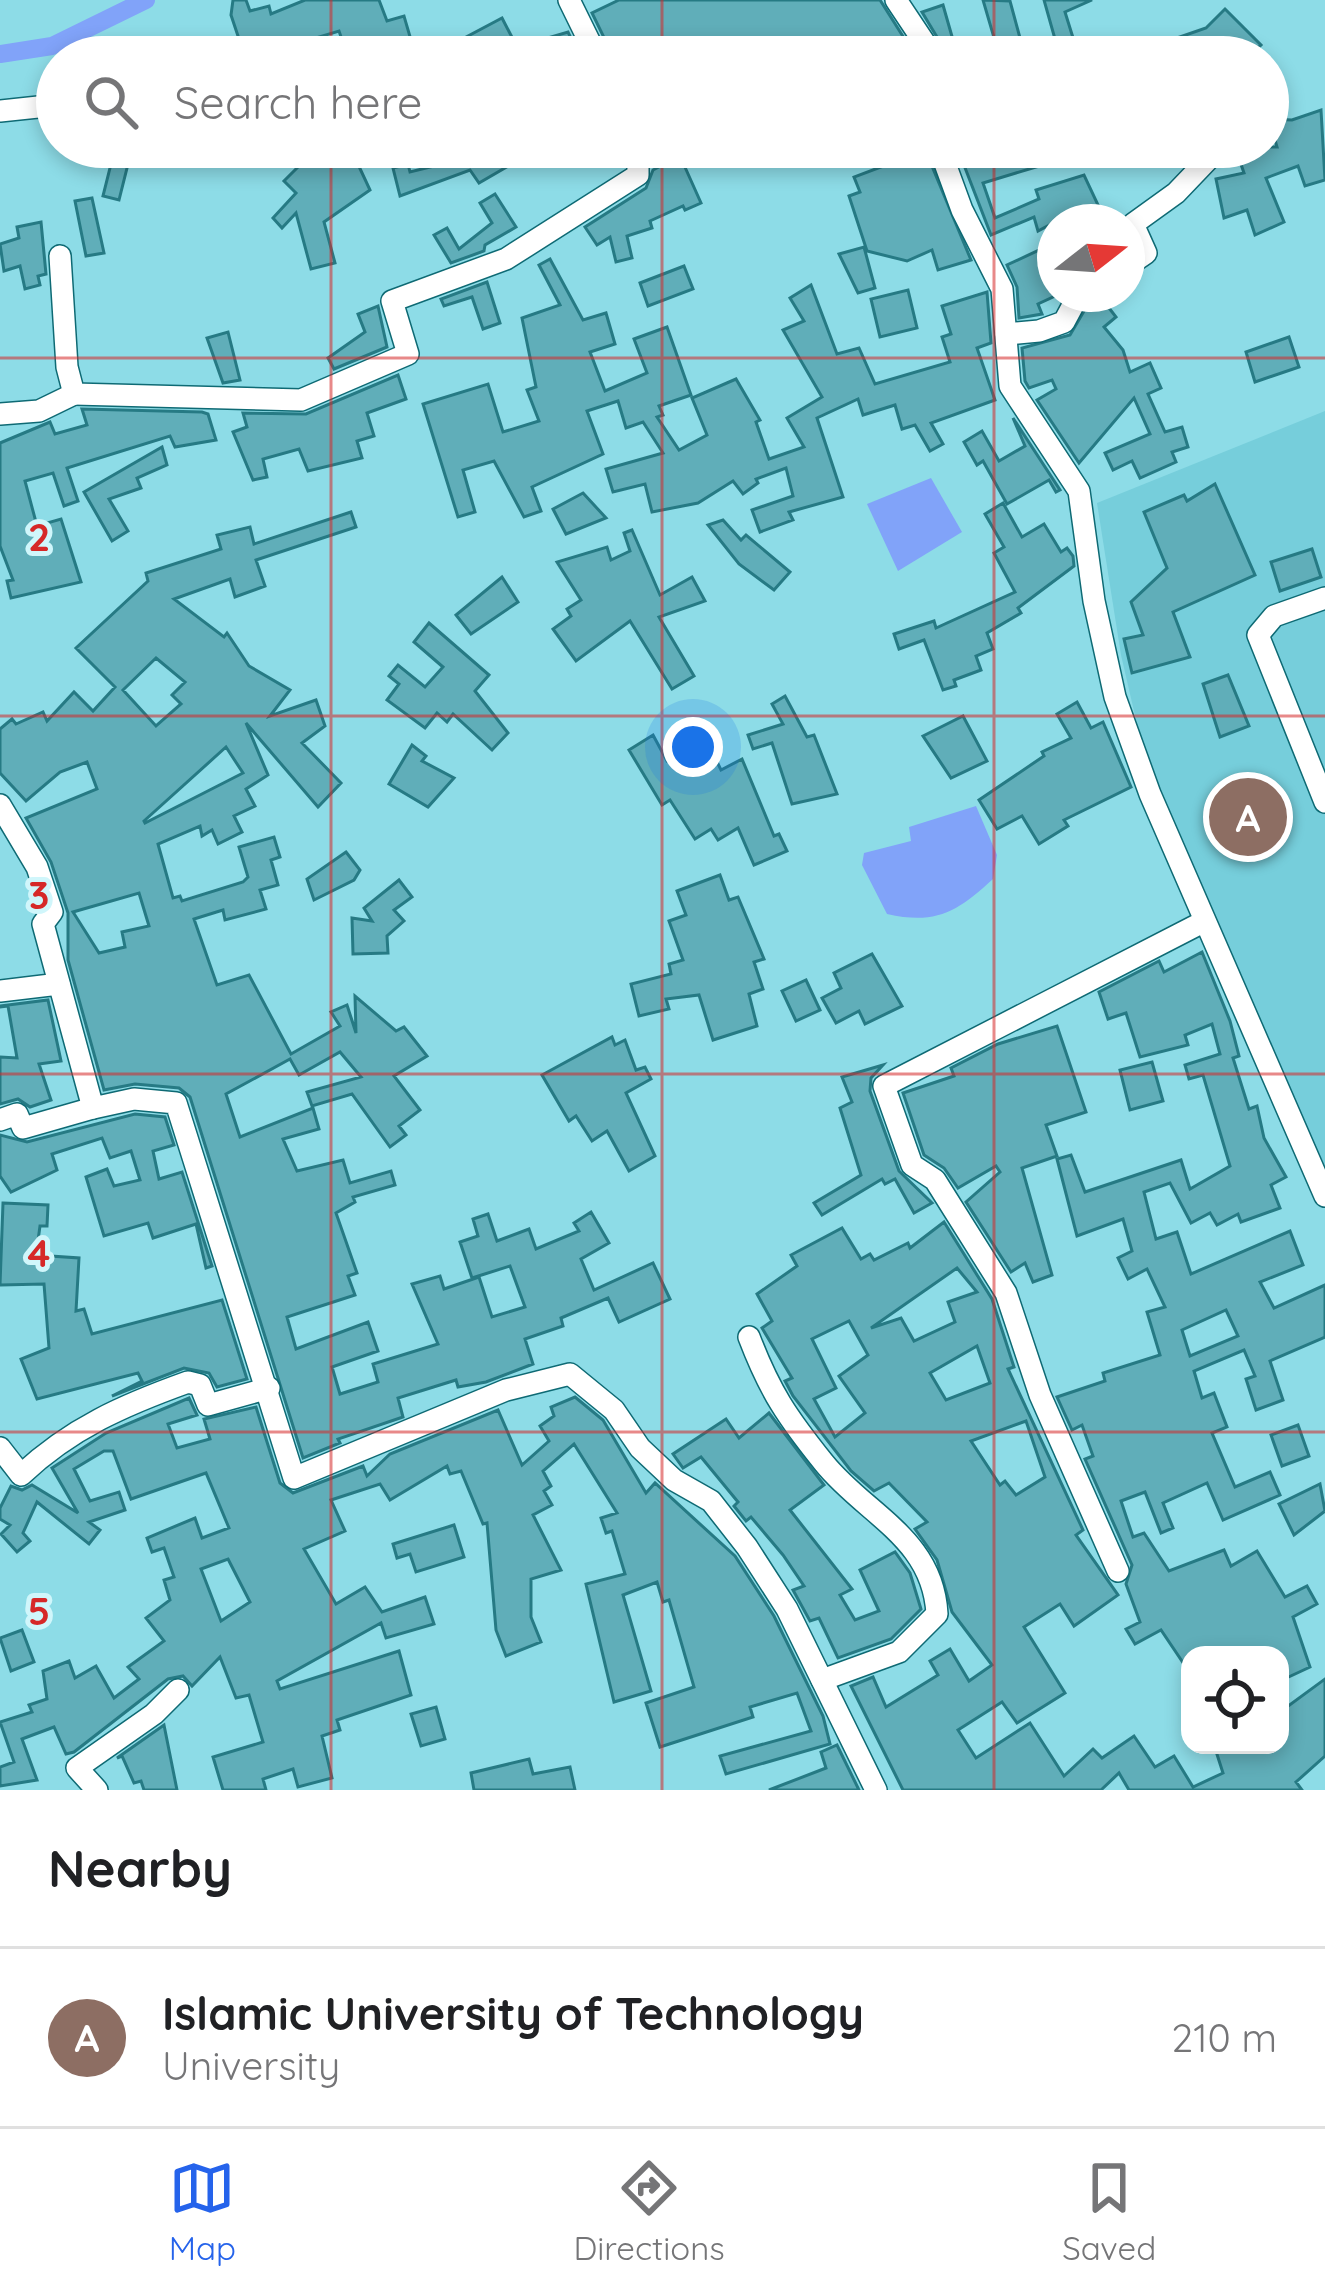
<!DOCTYPE html>
<style>
body{margin:0;font-family:Quicksand,sans-serif;background:#f2f2f2;color:#202124}
.controls{position:absolute;right:36px;bottom:36px;display:grid;overflow:hidden;border-radius:24px;box-shadow:0 6px 18px #0003}
.controls button{width:108px;height:108px;display:grid;place-items:center;padding:0;border:0;border-bottom:3px solid #e0e0e0;background:#fff;color:#202124;font:60px sans-serif}
.compass{position:absolute;left:1037px;top:204px;width:108px;height:108px;border-radius:50%;background:#fff;box-shadow:0 6px 18px #0003;rotate:73deg}
.you{position:absolute;left:693px;top:747px;width:42px;height:42px;margin:-30px;border:9px solid #fff;border-radius:50%;background:#1a73e8;box-shadow:0 0 0 18px #1a73e833}
.badge{display:grid;place-items:center;width:78px;height:78px;border-radius:50%;background:#2563eb;color:#fff;font-size:39px;font-weight:700}
.pin{position:absolute;translate:-50% -50%;border:6px solid #fff;box-shadow:0 3px 12px #0006}
.list{margin:0;padding:0;list-style:none}
h2{display:flex;justify-content:space-between;align-items:center;height:156px;margin:0;padding:0 48px;font-size:51px}
h2 small{font-size:39px;font-weight:400;color:#757577}
.list li{display:grid;grid-template-columns:78px 1fr auto;gap:36px;align-items:center;box-sizing:border-box;height:180px;padding:0 48px;border-top:3px solid #e0e0e0}
.list b{display:block;font-size:45px;white-space:nowrap}
.list p{margin:0;font-size:39px;white-space:nowrap;color:#757577}
.list em{font-size:39px;font-style:normal;color:#757577}
.icon{flex:none;width:66px;height:66px;fill:none;stroke:currentColor;stroke-width:2;stroke-linecap:round;stroke-linejoin:round}
.map{position:relative;flex:none;width:1325px;height:1790px;overflow:hidden}
.search{position:absolute;background:#fff;box-shadow:0 6px 18px #0003;left:36px;right:36px;top:36px;height:132px;display:flex;align-items:center;gap:30px;box-sizing:border-box;padding:0 42px;border-radius:66px;color:#757577;font-size:45px}
.sheet{height:336px;background:#fff}
nav{display:flex;justify-content:space-around;align-items:center;box-sizing:border-box;height:168px;border-top:3px solid #e0e0e0;background:#fff;font-size:33px;color:#757577}
nav a{display:grid;justify-items:center;gap:6px}
nav .on{color:#2563eb}
.map>svg:first-child{display:block}
.built{fill:#76cedb}
.water{fill:#81a3f9}
.lines{fill:none;stroke-linecap:round;stroke-linejoin:round}
.canal{stroke:#81a3f9;stroke-width:18}
.building{fill:#60aeb9;stroke:#267a84;stroke-width:3;fill-rule:evenodd}
.minor-casing{stroke:#0e6a74;stroke-width:24}
.minor{stroke:#fff;stroke-width:21}
.grid{fill:none;stroke:#d62828;stroke-width:3;stroke-opacity:0.55}
.grid-label{font-size:39px;text-anchor:middle;font-weight:bold;fill:#d62828;stroke:#d0f6fb;stroke-width:10;stroke-linejoin:round;paint-order:stroke}
</style>
<div class="map">
<svg width="1325" height="1790" viewBox="0 0 1325 1790">
<rect width="100%" height="100%" fill="#8ddce7"/>
<polygon class="built" points="1325,411 1325,1166 1248,1004 1143,750 1121,655 1097,503"/>
<g class="water">
<polygon points="931,478 962,532 898,571 867,504"/>
<path d="M976,806l21,49 -4,24c-36,33 -57,46 -106,35l-25,-49 2,-12 47,-12 -2,-14z"/>
</g>
<g class="lines">
<polyline class="canal" points="0,54 52,46 146,0"/>
</g>
<g class="building">
<polygon points="233,0 246,0 250,11 269,6 271,14 305,0 379,0 387,21 404,16 411,40 384,57 348,57 339,31 309,40 313,57 245,57 231,15"/>
<polygon points="619,0 880,0 916,57 672,57 670,50 633,57 629,44 610,50 592,13"/>
<polygon points="983,0 1010,1 1023,49 1055,39 1044,0 1092,0 1065,12 1079,57 949,57 922,12 943,5 957,54 995,41"/>
<polygon points="1225,9 1261,45 1248,57 1184,57 1177,38 1206,28"/>
<polygon points="502,18 517,47 568,32 580,57 495,57 488,44 463,57 453,44"/>
<polygon points="1321,110 1325,180 1305,186 1298,166 1266,178 1284,222 1255,235 1247,210 1224,218 1216,179 1244,173 1235,147 1277,147 1269,119 1292,120"/>
<polygon points="333,147 350,147 370,190 324,222 335,263 311,269 296,213 282,228 273,218 296,193 284,181 313,152"/>
<polygon points="466,147 541,147 479,183 470,170 400,196 393,168 408,164 410,172 446,163"/>
<polygon points="898,147 924,147 971,260 938,270 932,250 907,261 867,251 849,196 860,192 854,177 902,159"/>
<polygon points="957,147 986,147 986,159 1022,147 1066,147 1033,160 1036,167 983,183 995,218 1039,199 1036,190 1084,175 1106,222 1055,222 1038,231 1034,217 991,235"/>
<polygon points="115,148 131,152 119,200 103,196"/>
<polygon points="680,156 701,203 685,210 683,206 650,221 652,228 627,236 632,258 616,262 610,237 597,245 585,227 646,188 653,170"/>
<polygon points="495,194 516,227 485,245 484,251 451,263 434,235 447,228 459,249 492,223 480,203"/>
<polygon points="92,198 104,253 86,256 75,201"/>
<polygon points="41,222 46,274 38,276 40,285 25,289 20,266 4,271 0,244 19,238 17,227"/>
<polygon points="1050,245 1055,252 1055,296 1038,304 1042,314 1019,318 1017,287 1007,265"/>
<polygon points="864,247 875,288 858,293 839,254"/>
<polygon points="550,259 583,320 606,313 615,344 590,352 605,391 647,373 634,339 667,327 691,395 659,406 663,415 657,417 679,450 707,435 692,398 736,379 760,420 756,422 769,459 804,447 787,418 822,397 783,330 804,321 790,298 811,285 837,354 859,348 875,384 950,362 942,337 951,334 942,306 987,292 991,343 977,348 995,400 931,423 943,444 930,451 915,425 902,429 895,405 863,415 858,399 817,418 843,497 789,512 793,520 760,532 752,510 793,496 786,468 756,479 758,483 743,494 733,481 698,503 652,512 645,484 613,492 606,469 663,453 643,422 626,428 618,401 587,411 603,454 532,487 541,511 524,517 494,461 463,470 475,512 458,517 423,404 488,384 503,432 539,421 527,390 536,387 522,318 560,305 539,265"/>
<polygon points="684,266 693,289 648,306 640,283"/>
<polygon points="487,282 500,323 483,329 472,297 444,306 441,299"/>
<polygon points="908,290 917,328 880,337 871,299"/>
<polygon points="1094,294 1126,294 1109,308 1116,317 1104,327 1123,350 1130,372 1150,363 1161,388 1148,394 1165,432 1182,427 1188,447 1172,452 1176,462 1140,478 1132,461 1113,470 1105,453 1150,434 1134,398 1079,463 1037,400 1056,389 1052,380 1029,388 1025,381 1022,348 1070,335"/>
<polygon points="378,306 387,347 334,369 328,358 365,332 358,314"/>
<polygon points="228,332 240,380 223,383 207,338"/>
<polygon points="1289,337 1299,367 1255,382 1246,352"/>
<polygon points="398,375 406,399 367,413 374,436 357,441 362,458 308,471 299,449 263,459 267,477 253,480 233,432 247,427 243,413 306,414"/>
<polygon points="82,409 202,412 208,414 216,440 175,447 170,436 67,468 78,501 64,506 53,473 25,481 37,526 61,519 81,582 11,598 7,581 13,580 0,546 0,443 50,422 55,434 87,425"/>
<polygon points="1013,418 1060,490 1056,492 1049,480 1007,504 983,461 977,465 964,442 982,431 999,461 1025,446"/>
<polygon points="162,447 167,465 137,478 141,488 109,499 128,531 112,541 84,492"/>
<polygon points="1215,484 1255,575 1173,612 1190,657 1132,673 1124,639 1143,635 1131,602 1167,568 1144,512 1184,495 1187,501"/>
<polygon points="583,493 606,518 566,534 553,509"/>
<polygon points="1003,503 1022,537 1044,524 1061,552 1067,548 1073,556 1074,566 1018,608 1021,613 987,633 993,649 976,656 981,670 954,680 956,686 943,690 924,640 899,649 894,634 934,621 936,628 1015,592 994,553 1004,547 985,514"/>
<path d="M351,512l5,15 -100,33 9,26 -30,11 -5,-18 -56,20 50,38 3,-4 22,33 41,24 -20,26 46,-16 9,26 -23,17 39,40 -23,24 -72,-84 22,52 -22,14 9,17 -21,10 8,16 -24,12 -6,-14 -10,6 -2,-10 -42,18 15,54 7,-2 2,5 61,-19 5,-5 -9,-30 35,-10 6,20 -9,3 7,25 -18,5 6,19 -41,11 -2,-10 -29,9 23,66 32,-10 42,79 49,-28 -9,-14 16,-7 9,28 -1,-37 41,35 8,-4 23,29 -33,20 26,34 -21,16 7,9 -16,12 -38,-53 -40,12 -5,-14 54,-15 -21,-25 -41,23 -9,-16 -64,35 14,43 73,-29 6,21 -36,10 14,32 46,-11 7,23 41,-12 4,14 -42,12 2,5 -19,11 21,60 -9,3 7,19 -68,22 9,32 72,-27 10,29 -46,16 8,27 38,-12 -5,-18 65,-20 -26,-60 28,-8 4,13 35,-12 13,40 33,-10 -15,-41 -38,12 -12,-36 18,-6 -5,-17 15,-5 9,27 32,-12 7,20 43,-18 -5,-8 17,-11 18,31 -28,16 13,31 59,-27 17,36 -51,23 -11,-24 -47,20 2,8 -38,13 8,25 -47,18 -28,5 -2,-7 -58,18 5,19 -65,22 2,4 -37,15 -113,-361 -11,-9 -44,-4 -31,6 -36,-130v-47l-17,-51 -25,-44 71,-29 -10,-27 -27,10 -34,29 -26,-28v-44l12,-10 4,5 27,-12 4,9 27,-29 19,19 22,-24 -39,-39 72,-67 -2,-8 75,-24 -4,-14 33,-8 4,17zM156,658l29,24 -13,13 9,9 -25,22 -33,-36zM226,747l17,26 -98,50 -1,-2zM139,893l10,33 -27,6 3,15 -26,6 -26,-41z"/>
<polygon points="723,520 741,540 746,535 790,572 774,590 739,564 708,525"/>
<polygon points="632,530 660,595 692,577 705,601 659,617 694,676 672,689 630,621 576,661 553,629 571,616 567,609 581,600 557,562 607,547 611,560 630,551 624,533"/>
<polygon points="1312,549 1321,577 1280,591 1271,562"/>
<polygon points="502,577 518,602 471,634 456,615"/>
<polygon points="429,623 489,675 475,691 508,733 492,750 453,714 447,722 437,713 425,728 387,700 399,684 389,676 398,665 425,687 443,667 414,642"/>
<polygon points="1228,675 1249,726 1220,737 1203,684"/>
<polygon points="785,696 807,737 814,735 837,794 792,804 772,743 753,749 748,735 783,724 772,704"/>
<polygon points="1077,702 1091,728 1103,722 1131,787 1064,820 1068,826 1039,844 1022,816 997,829 979,800 1044,756 1042,752 1071,738 1057,714"/>
<polygon points="963,716 987,761 951,778 923,736"/>
<polygon points="653,735 667,761 707,741 721,770 742,759 774,836 779,834 787,851 754,865 738,828 718,840 711,829 695,839 670,800 662,805 629,750"/>
<polygon points="412,745 426,756 422,761 454,778 428,807 389,784"/>
<polygon points="346,852 360,870 354,880 314,900 307,879"/>
<polygon points="720,875 729,900 738,897 764,959 754,962 763,989 749,994 757,1026 713,1040 699,995 666,999 669,1009 639,1016 631,984 671,974 669,964 683,960 669,921 686,915 677,891"/>
<polygon points="399,880 412,897 394,910 404,921 387,936 388,953 353,954 352,918 372,921 364,908"/>
<path d="M1202,952l28,69 9,35 -6,2 16,51 8,-3 7,32 22,39 -15,8 9,23 -39,14 -3,-8 -21,11 -7,-12 -19,10 -21,-40 -26,9 12,47 21,-7 14,42 99,-43 13,34 -43,17 14,26 51,-23v52l-55,24 13,39 -27,10 -10,-31 9,-3 -11,-26 -50,21 8,27 12,-5 13,34 -15,6 23,54 35,-15 10,23 -57,25 -16,-37 -44,20 10,25 -12,5 -16,-41 -24,9 12,36 11,-4 25,38 55,-21 7,16 26,-15 28,46 22,-11 10,18 -24,13 17,50 -30,14v-26h-90v18l-29,-43 -26,14 -9,-15 14,-7 -14,-38 6,-19 -47,-106 8,-3 -11,-31 -10,5 -15,-33 48,-16 -2,-8 57,-18 -13,-43 18,-5 -18,-38 -19,10 -10,-21 14,-7 -9,-32 -46,17 -20,-77 14,-4 14,37 96,-32 9,29 40,-23 -27,-91 -14,4 -4,-14 35,-11 -8,-30 -27,11 3,10 -48,12 -14,-44 -18,6 -9,-27 60,-31 5,11zM1226,1310l12,26 -48,20 -8,-26z"/>
<polygon points="872,954 902,1006 865,1024 859,1011 836,1023 822,998 841,988 834,973"/>
<polygon points="806,980 820,1010 796,1021 782,991"/>
<polygon points="48,1000 61,1061 39,1064 51,1100 30,1107 18,1099 0,1104 0,1057 17,1058 8,1006 0,1007 0,1006"/>
<polygon points="1057,1026 1086,1112 1046,1125 1057,1156 1022,1168 1052,1275 1033,1282 1025,1263 1011,1272 966,1202 1000,1172 996,1166 958,1188 944,1168 924,1155 903,1093 954,1076 951,1068 998,1044"/>
<polygon points="612,1037 615,1045 625,1040 636,1070 645,1067 651,1079 626,1093 655,1156 629,1171 607,1131 592,1141 576,1116 569,1121 542,1075"/>
<polygon points="1152,1062 1163,1101 1130,1110 1120,1070"/>
<polygon points="883,1065 871,1078 870,1091 899,1171 932,1203 914,1213 895,1179 885,1184 882,1179 822,1215 814,1203 861,1175 840,1108 852,1102 842,1077"/>
<polygon points="135,1114 165,1117 174,1145 153,1151 159,1179 182,1172 212,1266 206,1268 196,1224 153,1238 148,1223 104,1236 86,1177 107,1169 114,1186 140,1180 131,1151 110,1158 102,1138 52,1154 57,1170 11,1192 0,1176 0,1135 27,1142"/>
<polygon points="3,1203 48,1205 47,1226 40,1226 36,1255 79,1258 76,1311 84,1309 92,1334 222,1300 247,1379 217,1387 209,1373 184,1368 112,1396 142,1381 138,1373 37,1399 21,1359 49,1348 44,1284 0,1285"/>
<path d="M944,1222l48,77 22,68 -6,2 75,161 -7,5 42,60 -44,31 -14,-22 -36,23 41,66 -48,30 -15,-21 -44,28 18,28 54,-35 34,53 29,-27 9,9 32,-22 21,31 19,-11 19,31 30,-14 -9,-28h66v-33l45,-33v77l-29,26 6,8h-173l-10,-17 -18,17h-198l-52,-104 22,-9 13,30 52,-32 -8,-14 20,-12 19,32 23,-16 -40,-53 -15,-52 -22,-31 12,-7 -38,-39 -15,8 -23,-20 -58,-75 -8,-15 7,-3 -30,-50 10,-7 -15,-27 40,-28 -6,-11 51,-27 19,31 9,-5 4,6 34,-17 2,5zM957,1268l20,24 -29,10 7,20 -41,19 -13,-23 -30,10zM849,1321l19,34 -29,21 26,37 -30,24 -21,-38 22,-11 -24,-49zM977,1346l13,37 -44,17 -16,-27zM1026,1421l19,56 -29,18 -11,-14 -5,4 -29,-44z"/>
<path d="M575,1397l28,23 43,73 9,-10 80,73 39,60 49,100 7,28 -104,30 -6,-18 91,-25 -14,-38 -47,14 3,10 -93,30 -14,-44 48,-16 -25,-87 -6,2 -6,-20 -34,13 28,96 -37,11 -28,-118 39,-10 -13,-43 -6,2 -5,-15 16,-5 -43,-69 -31,27 8,15 -7,5 8,14 -19,10 28,55 -30,9v38l10,25 -35,14 -10,-26 -9,-107 -4,1 -22,-53 -11,3 -3,-8 -57,34 -10,-16 -49,16 14,31 -41,18 32,55 29,-17 17,25 43,-15 9,27 -48,14 -5,-15 -104,58 3,8 119,-38 12,44 -74,25 3,10 -18,6 10,42 -34,9 -5,-18 -30,10 3,11h-43l-10,-33 50,-15 -14,-47 -13,3 -16,-41 -28,29 -9,-10 -15,3 -94,73 -8,2 -12,-27 -32,12 15,41 -37,6v-19l14,-5 -14,-40 32,-10 -3,-7 18,-6 -4,-28 26,-10 6,17 21,-12 18,32 25,-19 -11,-12 36,-26 -18,-23 24,-18 -6,-20 10,-3 -10,-29 -12,4 -5,-14 48,-20 7,20 27,-10 -23,-55 -75,26 -18,-48h-9l-30,18 16,32 29,-9 6,18 -36,12 11,8 -11,14 -52,-42 -14,31 7,8 -13,11 -16,-18 9,-9 -10,-6v-11l11,-22 11,4 10,-5 46,28 -26,-45 54,-35 83,-35 8,17 -29,9 9,24 33,-9 -6,-20 52,-12 24,76 13,10 70,-27 4,10 23,-22 108,-44 24,55 27,-24 -9,-15 14,-10 -3,-9zM228,1559l22,43 -29,19 -20,-52z"/>
<polygon points="769,1413 824,1485 790,1510 852,1589 840,1595 855,1620 879,1611 860,1570 895,1552 910,1573 921,1609 891,1639 838,1658 819,1618 810,1621 793,1590 804,1586 783,1555 751,1517 746,1521 734,1506 738,1502 701,1457 683,1468 673,1454 726,1419 739,1438"/>
<polygon points="1298,1425 1309,1456 1282,1466 1271,1435"/>
<polygon points="1320,1484 1325,1511 1294,1535 1279,1504"/>
<polygon points="454,1525 464,1557 416,1572 410,1554 397,1558 393,1544"/>
<polygon points="22,1630 34,1662 11,1671 0,1638"/>
<polygon points="436,1707 445,1739 421,1746 411,1714"/>
<polygon points="164,1725 177,1790 144,1790 141,1781 134,1783 122,1756 117,1758"/>
<polygon points="837,1745 859,1790 769,1790 826,1768 821,1752"/>
<polygon points="529,1759 533,1774 570,1767 575,1790 474,1790 471,1773"/>
</g>
<g class="lines">
<g class="minor-casing">
<g id="minor">
<polyline points="569,0 597,57"/>
<polyline points="896,0 934,57"/>
<polyline points="0,111 57,105"/>
<polyline points="939,147 962,210 1002,289 1010,386 1079,491 1094,601 1115,697 1150,794 1325,1196"/>
<polyline points="60,256 67,367 74,394 301,400 408,354 392,301 506,259 638,175 638,147"/>
<polyline points="1127,266 1146,253 1133,224 1176,193 1220,147"/>
<polyline points="1006,334 1039,331 1064,322 1079,294"/>
<polyline points="0,414 39,411 74,394"/>
<polyline points="1325,598 1274,616 1258,635 1325,802"/>
<polyline points="0,805 37,867 52,912 43,924 93,1108 134,1099 176,1103 294,1478 506,1390 570,1374 614,1410 640,1448 674,1480 711,1501 747,1547 787,1609 876,1790"/>
<polyline points="0,991 59,984"/>
<polyline points="0,1120 17,1114 23,1128 93,1108"/>
<path d="M749,1337c21,55 38,80 75,126 42,52 109,75 113,151l-38,38 -77,28"/>
<path d="M0,1448l21,27c50,-47 103,-70 167,-93l12,3 8,20 61,-17"/>
<polyline points="1118,1571 1040,1395 1006,1293 935,1180 912,1165 884,1086 1203,922"/>
<polyline points="97,1790 77,1768 154,1714 178,1690"/>
</g>
</g>
<use href="#minor" class="minor"/>
</g>
<path class="grid" d="M331,0v57M662,0v57M994,0v57M331,147v1643M662,147v1643M994,147v1643M0,358h1325M0,716h1325M0,1074h1325M0,1432h1325"/>
<g class="grid-label">
<text x="39" y="551">2</text>
<text x="39" y="909">3</text>
<text x="39" y="1267">4</text>
<text x="39" y="1625">5</text>
</g>
</svg>
<div class="controls">
<button><svg class="icon" aria-label="locate" viewBox="0 0 24 24"><circle cx="12" cy="12" r="6"/><path d="M12 2v4M12 18v4M2 12h4M18 12h4"/></svg></button>
</div>
<svg class="compass" viewBox="-18 -18 36 36"><path d="M0-13l5 13h-10z" fill="#e53935"/><path d="M0 13l5-13h-10z" fill="#757577"/></svg>
<div class="you"></div>
<div class="pin badge" style="left:1248px;top:817px;background:#8d6e63">A</div>
<div class="search"><svg class="icon" aria-label="search" viewBox="0 0 24 24"><circle cx="10" cy="10" r="6"/><path d="M15 15l6 6"/></svg>Search here</div>
</div>
<section class="sheet">
<h2>Nearby<small></small></h2>
<ul class="list">
<li><span class="badge" style="background:#8d6e63">A</span><div><b>Islamic University of Technology</b><p>University</p></div><em>210 m</em></li>
</ul>
</section>
<nav>
<a class="on"><svg class="icon" aria-label="map" viewBox="0 0 24 24"><path d="M3 6l6-2 6 2 6-2v14l-6 2-6-2-6 2zM9 4v14M15 6v14"/></svg>Map</a>
<a><svg class="icon" aria-label="directions" viewBox="0 0 24 24"><path d="M12 3l9 9-9 9-9-9zM9 14v-3h6M13 9l2 2-2 2"/></svg>Directions</a>
<a><svg class="icon" aria-label="saved" viewBox="0 0 24 24"><path d="M7 4h10v16l-5-4-5 4z"/></svg>Saved</a>
</nav>
